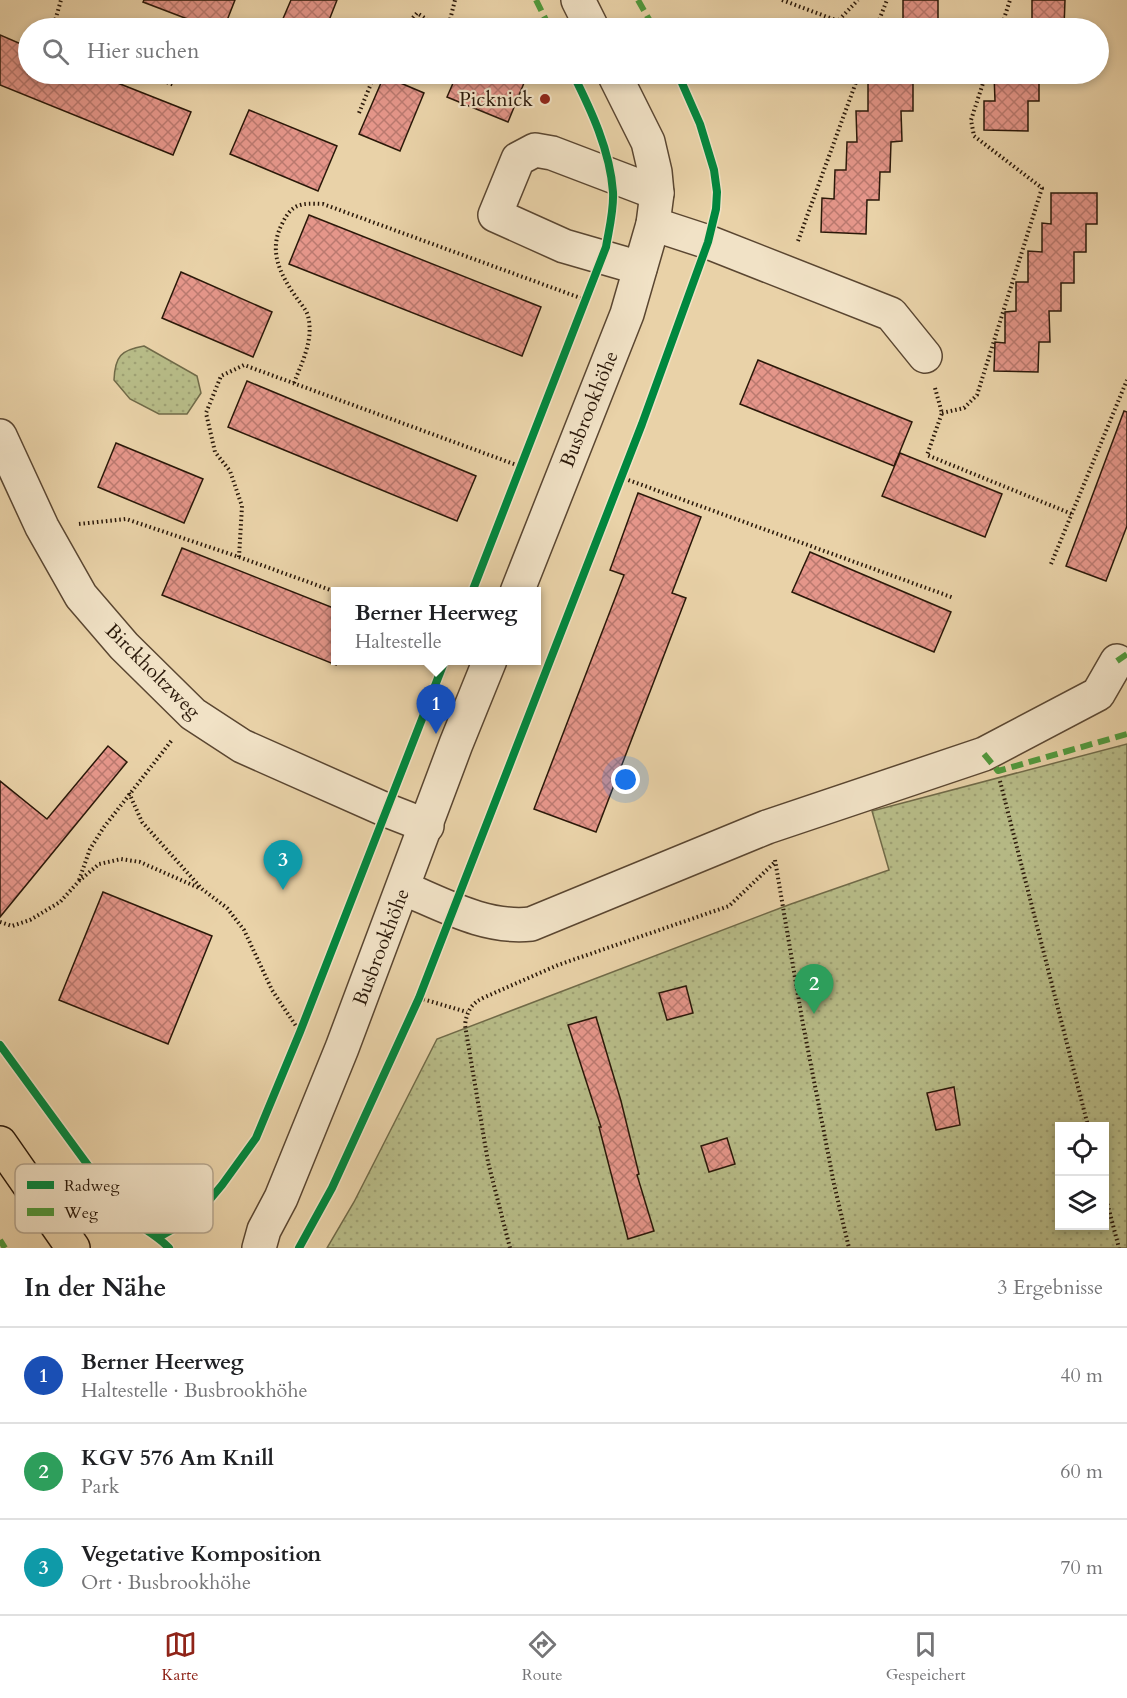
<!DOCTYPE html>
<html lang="de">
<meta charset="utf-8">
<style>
body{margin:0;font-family:Cardo,serif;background:#f6f6f6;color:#202124}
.controls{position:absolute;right:18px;bottom:18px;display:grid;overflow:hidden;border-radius:0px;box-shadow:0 3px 9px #0003}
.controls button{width:54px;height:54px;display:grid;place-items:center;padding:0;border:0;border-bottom:2px solid #e0e0e0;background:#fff;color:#202124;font:30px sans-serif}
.you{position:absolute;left:626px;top:780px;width:21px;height:21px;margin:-15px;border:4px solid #fff;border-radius:50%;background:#1a73e8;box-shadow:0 0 0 9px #1a73e833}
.badge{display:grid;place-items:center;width:39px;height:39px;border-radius:50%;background:#8f2418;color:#fff;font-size:20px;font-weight:700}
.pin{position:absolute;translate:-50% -50px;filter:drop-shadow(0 2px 3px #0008)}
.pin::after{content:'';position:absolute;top:32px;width:21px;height:18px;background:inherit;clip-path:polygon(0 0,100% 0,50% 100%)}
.popup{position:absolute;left:331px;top:587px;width:210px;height:78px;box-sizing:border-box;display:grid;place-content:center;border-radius:0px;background:#fff;filter:drop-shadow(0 2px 4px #0005);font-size:20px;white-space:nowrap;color:#757577}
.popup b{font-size:22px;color:#202124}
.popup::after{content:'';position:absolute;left:50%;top:100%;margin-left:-12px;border:12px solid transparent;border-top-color:#fff}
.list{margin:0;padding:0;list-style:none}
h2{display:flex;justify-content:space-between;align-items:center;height:78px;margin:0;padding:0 24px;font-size:26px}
h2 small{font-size:20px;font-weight:400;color:#757577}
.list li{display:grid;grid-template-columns:39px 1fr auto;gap:18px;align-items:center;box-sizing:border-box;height:96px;padding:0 24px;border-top:2px solid #e0e0e0}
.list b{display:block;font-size:22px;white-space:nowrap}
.list p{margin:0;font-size:20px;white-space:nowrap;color:#757577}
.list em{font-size:20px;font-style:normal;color:#757577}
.icon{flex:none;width:33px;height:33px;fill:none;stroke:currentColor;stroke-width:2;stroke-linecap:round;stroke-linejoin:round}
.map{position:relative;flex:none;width:1127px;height:1248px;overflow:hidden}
.search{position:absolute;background:#fff;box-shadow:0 3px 9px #0003;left:18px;right:18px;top:18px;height:66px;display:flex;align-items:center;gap:15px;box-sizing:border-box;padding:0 21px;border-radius:33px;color:#757577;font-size:22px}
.sheet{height:366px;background:#fff}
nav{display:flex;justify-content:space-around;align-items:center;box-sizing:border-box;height:84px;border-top:2px solid #e0e0e0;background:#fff;font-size:16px;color:#757577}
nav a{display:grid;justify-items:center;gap:3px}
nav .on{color:#8f2418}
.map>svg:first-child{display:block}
.park{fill:url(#park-dots);stroke:#706a48;stroke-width:1.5;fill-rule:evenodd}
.building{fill:url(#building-cross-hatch);stroke:#2a1809;stroke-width:1.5}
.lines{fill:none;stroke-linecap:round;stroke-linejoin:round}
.minor-casing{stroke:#5a4631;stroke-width:36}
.major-casing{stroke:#2a1809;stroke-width:36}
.path{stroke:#2a1809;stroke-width:4;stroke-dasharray:1.5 3;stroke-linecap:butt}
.minor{stroke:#f1e2c6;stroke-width:33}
.major{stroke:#e9d2a8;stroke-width:33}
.quiet{stroke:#4f993b;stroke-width:6;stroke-dasharray:12 6;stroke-linecap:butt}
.cycleway-casing{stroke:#f1e2c6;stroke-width:11}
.cycleway{stroke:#00873e;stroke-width:8}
.poi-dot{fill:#8f2418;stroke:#f1e2c6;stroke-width:2}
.labels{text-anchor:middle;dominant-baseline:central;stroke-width:4.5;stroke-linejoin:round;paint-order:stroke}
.poi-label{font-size:20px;fill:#2a1809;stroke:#f1e2c6;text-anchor:end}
.street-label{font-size:20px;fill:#2a1809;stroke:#f1e2c6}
.key{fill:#f1e2c6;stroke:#b5a58d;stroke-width:1.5}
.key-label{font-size:16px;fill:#2a1809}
</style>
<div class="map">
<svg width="1127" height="1248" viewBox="0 0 1127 1248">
<defs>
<pattern id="park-dots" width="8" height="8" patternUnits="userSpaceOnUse" patternTransform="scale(1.5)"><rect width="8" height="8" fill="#b7bb87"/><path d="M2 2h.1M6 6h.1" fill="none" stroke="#9ea073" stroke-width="1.8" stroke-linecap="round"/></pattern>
<pattern id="building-cross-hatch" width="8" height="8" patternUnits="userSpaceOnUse" patternTransform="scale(1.5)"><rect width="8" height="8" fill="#e5968a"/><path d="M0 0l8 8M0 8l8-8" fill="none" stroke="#ba796f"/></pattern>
</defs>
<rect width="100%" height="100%" fill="#e9d2a8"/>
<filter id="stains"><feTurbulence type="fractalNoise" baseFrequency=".00333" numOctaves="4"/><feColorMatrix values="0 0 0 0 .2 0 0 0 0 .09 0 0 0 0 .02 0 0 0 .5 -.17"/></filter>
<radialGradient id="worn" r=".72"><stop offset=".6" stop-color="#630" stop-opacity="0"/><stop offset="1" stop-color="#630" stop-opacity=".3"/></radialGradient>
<g class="park">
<path d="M144,346l53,30 4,17 -14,21h-28l-29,-15 -16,-19c1,-24 7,-30 30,-34z"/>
<path d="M1127,744v504h-800l27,-46 83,-163 354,-135 98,-34 -17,-59zM1060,1126h44v100h-44z"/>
</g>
<g class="building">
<polygon points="144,0 235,0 224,28 211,28 143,2"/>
<polygon points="291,0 337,0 326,28 279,28"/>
<polygon points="903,0 938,0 938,28 894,28 894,23 903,24"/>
<polygon points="1032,0 1065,0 1064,28 1032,28"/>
<polygon points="0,35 28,47 28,74 95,74 191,112 173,155 0,85"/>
<polygon points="457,74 501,74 524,83 508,122 447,97"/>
<polygon points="879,74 926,74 925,83 913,83 913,111 901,111 902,141 891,142 890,172 880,172 879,200 867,200 866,234 821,232 822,198 834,199 835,170 846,170 847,142 857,142 856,111 868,111 868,82 879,82"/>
<polygon points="994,74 1039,74 1039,101 1028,101 1028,131 984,130 984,101 995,101"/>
<polygon points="384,76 424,93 400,151 359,134"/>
<polygon points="249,110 337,146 318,191 230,154"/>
<polygon points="1051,193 1097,193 1097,224 1086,224 1086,252 1074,252 1074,283 1061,283 1061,311 1049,311 1050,342 1039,342 1038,372 994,371 995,342 1005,343 1005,312 1016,311 1016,282 1028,282 1028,251 1042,252 1042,223 1051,224"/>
<polygon points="309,215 541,307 522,356 289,264"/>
<polygon points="181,272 272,312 253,357 162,318"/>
<polygon points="758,360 912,422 894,466 740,404"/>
<polygon points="247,381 476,476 457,521 228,427"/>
<polygon points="1124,411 1127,412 1127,526 1106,581 1066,566"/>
<polygon points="116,443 203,479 184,523 98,487"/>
<polygon points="900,453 1002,494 985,537 882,496"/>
<polygon points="638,493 701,517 672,593 686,598 596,832 534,809 624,575 610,570"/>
<polygon points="182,548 336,609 336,665 162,595"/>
<polygon points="810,552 951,612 934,652 792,592"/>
<polygon points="108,746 127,762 0,917 0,781 47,819"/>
<polygon points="103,892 212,936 168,1044 59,1000"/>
<polygon points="686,986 693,1013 667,1020 659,993"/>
<polygon points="596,1017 621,1101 639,1174 637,1175 654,1231 628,1239 599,1127 601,1127 568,1025"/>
<polygon points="954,1087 960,1125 936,1130 927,1093"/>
<polygon points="727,1138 735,1164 709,1172 701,1146"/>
</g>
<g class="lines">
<g class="minor-casing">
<g id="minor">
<polyline points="578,0 592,28"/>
<polyline points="653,224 708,242 891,314 925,356"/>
<polyline points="640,268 564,246 495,215 518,159 535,150 552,153 657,193"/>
<polyline points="0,436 42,527 81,596 124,646 193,714 242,746 386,810 427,826"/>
<polyline points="517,592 627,314 653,224 657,193 655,172 648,142 614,74"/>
<path d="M403,888c41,17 83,41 128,36l236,-97 217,-73 114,-60 19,-33"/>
<polyline points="259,1248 264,1230 281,1198 342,1048 456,744 490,660"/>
</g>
</g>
<g class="major-casing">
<polyline id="major" points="0,1143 73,1248"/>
</g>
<g class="path">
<polyline points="782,0 838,21"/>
<polyline points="53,28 61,0"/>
<polyline points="404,28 417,13 440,28"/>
<polyline points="448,28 455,0"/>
<polyline points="835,28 838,21 858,0"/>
<polyline points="876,28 887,0"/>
<polyline points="1001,28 1010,0"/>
<polyline points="146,74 174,85"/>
<polyline points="359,113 375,74"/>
<polyline points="798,241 859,74"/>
<path d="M294,383c8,-21 20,-43 14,-67 -2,-7 -8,-13 -12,-19 -16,-23 -28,-46 -14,-73 10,-21 19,-21 41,-20l263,96"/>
<polyline points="935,388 942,413 927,455 1072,514"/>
<polyline points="942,413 964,408 977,395 1042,188 974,136 971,120 986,74"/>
<polyline points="620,477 954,598"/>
<polyline points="79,524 126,519 239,557 336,592"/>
<polyline points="239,557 242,506 230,471 215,452 206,413 221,376 244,365 522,467"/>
<polyline points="1051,564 1127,380"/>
<polyline points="1000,781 1088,1126"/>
<polyline points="129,793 142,822 202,889 227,908 244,930 272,990 300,1032"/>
<polyline points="775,860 802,1019 834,1184 849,1248"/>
<polyline points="79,880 90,849 104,827 172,740"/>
<polyline points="0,922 12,926 30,920 60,902 79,881 99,864 121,859 140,862 199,888"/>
<polyline points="419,998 467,1012"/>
<polyline points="1104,1191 1119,1248"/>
<path d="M510,1248l-22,-86 -23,-137c2,-15 7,-22 20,-28l73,-32 171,-59 46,-44"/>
</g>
<use href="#minor" class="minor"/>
<use href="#major" class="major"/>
<g class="quiet">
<polyline points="536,0 550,28"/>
<polyline points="638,0 654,28"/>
<polyline points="1117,661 1127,654"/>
<polyline points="984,754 998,771 1127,734"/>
<polyline points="0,1240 5,1248"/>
</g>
<g class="cycleway-casing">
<g id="cycleway">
<path d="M472,592l134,-345c3,-18 8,-37 7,-55 -3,-42 -22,-82 -40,-118"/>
<path d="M0,1045l120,164c15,17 34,23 49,39"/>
<polyline points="159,1237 196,1216 222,1185 256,1138 300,1032 445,660"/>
<polyline points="299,1248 332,1188 419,998 642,424 708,242 716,209 717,192 714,170 700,124 678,74"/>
</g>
</g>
<use href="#cycleway" class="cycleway"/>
</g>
<circle class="poi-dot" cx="545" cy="99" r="6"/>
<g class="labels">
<g class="poi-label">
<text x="533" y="99">Picknick</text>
</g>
<g class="street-label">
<text transform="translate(589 409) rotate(-68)">Busbrookhöhe</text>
<text transform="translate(153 671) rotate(45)">Birckholtzweg</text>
<text transform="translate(381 947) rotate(-69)">Busbrookhöhe</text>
</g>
</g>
<rect x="15" y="1164" width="198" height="69" rx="9" class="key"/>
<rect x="27" y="1181" width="27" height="8" fill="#00873e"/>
<rect x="27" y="1208" width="27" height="8" fill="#4f993b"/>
<g class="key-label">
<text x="64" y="1191">Radweg</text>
<text x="64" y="1218">Weg</text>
</g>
<rect width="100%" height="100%" filter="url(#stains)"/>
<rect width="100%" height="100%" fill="url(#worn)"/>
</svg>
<div class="controls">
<button><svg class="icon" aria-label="locate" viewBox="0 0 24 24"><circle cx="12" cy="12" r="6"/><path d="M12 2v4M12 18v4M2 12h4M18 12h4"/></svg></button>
<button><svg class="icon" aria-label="layers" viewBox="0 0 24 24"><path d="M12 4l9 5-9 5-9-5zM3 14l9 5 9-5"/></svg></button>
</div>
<div class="you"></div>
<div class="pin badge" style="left:436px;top:734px;background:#1a4fb4">1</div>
<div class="popup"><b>Berner Heerweg</b>Haltestelle</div>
<div class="pin badge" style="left:814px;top:1014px;background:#2e9e5b">2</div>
<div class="pin badge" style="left:283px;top:890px;background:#0f9aa8">3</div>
<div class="search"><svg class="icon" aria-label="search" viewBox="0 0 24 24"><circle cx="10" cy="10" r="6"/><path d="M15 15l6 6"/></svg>Hier suchen</div>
</div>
<section class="sheet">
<h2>In der Nähe<small>3 Ergebnisse</small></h2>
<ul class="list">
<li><span class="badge" style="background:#1a4fb4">1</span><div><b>Berner Heerweg</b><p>Haltestelle · Busbrookhöhe</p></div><em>40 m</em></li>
<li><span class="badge" style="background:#2e9e5b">2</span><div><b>KGV 576 Am Knill</b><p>Park</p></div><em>60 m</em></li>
<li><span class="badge" style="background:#0f9aa8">3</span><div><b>Vegetative Komposition</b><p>Ort · Busbrookhöhe</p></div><em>70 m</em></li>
</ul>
</section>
<nav>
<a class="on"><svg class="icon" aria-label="map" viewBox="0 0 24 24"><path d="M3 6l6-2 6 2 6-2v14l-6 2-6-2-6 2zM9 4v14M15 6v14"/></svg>Karte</a>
<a><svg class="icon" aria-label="directions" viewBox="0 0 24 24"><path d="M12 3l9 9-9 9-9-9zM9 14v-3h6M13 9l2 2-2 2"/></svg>Route</a>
<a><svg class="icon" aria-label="saved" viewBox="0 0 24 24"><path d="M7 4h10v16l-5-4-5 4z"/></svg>Gespeichert</a>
</nav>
